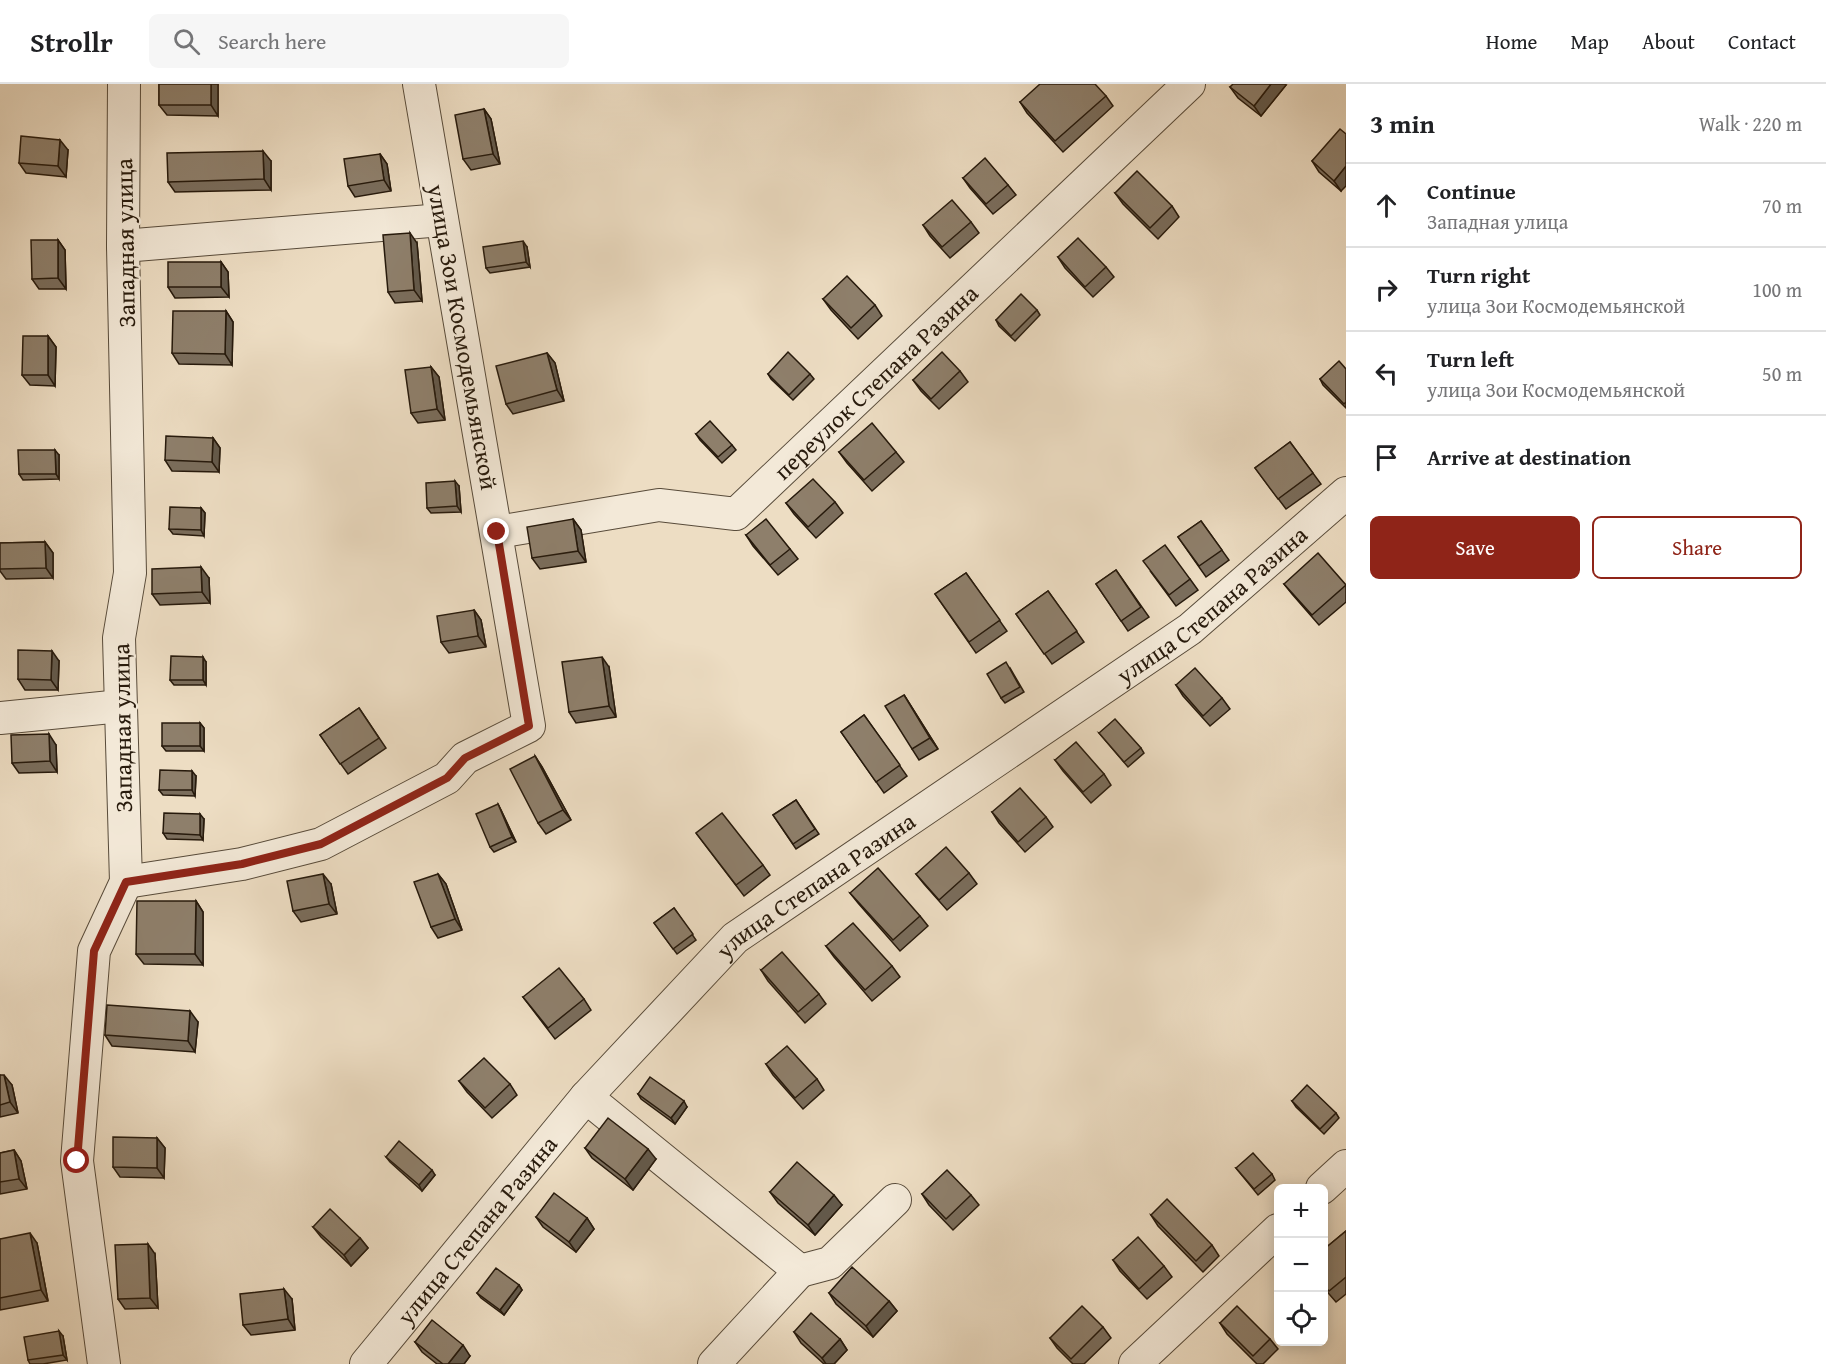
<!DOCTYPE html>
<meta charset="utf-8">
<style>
body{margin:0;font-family:"Gentium Book Plus",serif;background:#f6f6f6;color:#202124}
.controls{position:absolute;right:18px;bottom:18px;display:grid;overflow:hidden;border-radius:9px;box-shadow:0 3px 15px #0003}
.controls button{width:54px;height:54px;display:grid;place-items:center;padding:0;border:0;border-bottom:2px solid #e0e0e0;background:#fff;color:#202124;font:30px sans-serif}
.stop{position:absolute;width:18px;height:18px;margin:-14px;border:4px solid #8f2418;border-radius:50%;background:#fff}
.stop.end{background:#8f2418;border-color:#fff;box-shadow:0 2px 6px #0008}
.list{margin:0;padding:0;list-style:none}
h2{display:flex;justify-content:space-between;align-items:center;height:78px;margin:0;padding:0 24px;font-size:26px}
h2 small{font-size:20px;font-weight:400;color:#757577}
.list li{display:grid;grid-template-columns:39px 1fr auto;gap:18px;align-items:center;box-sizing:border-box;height:84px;padding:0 24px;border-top:2px solid #e0e0e0}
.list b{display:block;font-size:22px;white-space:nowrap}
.list p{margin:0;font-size:20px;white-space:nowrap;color:#757577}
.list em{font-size:20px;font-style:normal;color:#757577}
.actions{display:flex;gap:12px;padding:18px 24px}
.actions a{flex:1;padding:14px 0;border:2px solid #8f2418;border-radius:9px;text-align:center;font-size:21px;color:#8f2418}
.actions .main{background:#8f2418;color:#fff}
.icon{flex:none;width:33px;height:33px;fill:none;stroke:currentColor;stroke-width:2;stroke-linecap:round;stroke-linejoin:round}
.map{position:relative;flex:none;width:1346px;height:1280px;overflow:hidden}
header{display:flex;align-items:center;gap:36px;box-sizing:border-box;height:84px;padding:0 30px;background:#fff;border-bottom:2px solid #e0e0e0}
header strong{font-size:28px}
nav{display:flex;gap:33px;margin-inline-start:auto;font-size:21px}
.search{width:420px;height:54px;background:#f6f6f6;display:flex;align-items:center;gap:15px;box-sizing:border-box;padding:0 21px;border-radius:9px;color:#757577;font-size:22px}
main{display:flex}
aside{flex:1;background:#fff}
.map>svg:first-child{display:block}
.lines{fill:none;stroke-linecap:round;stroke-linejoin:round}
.minor-casing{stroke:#584b3a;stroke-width:34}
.minor{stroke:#f3e9d8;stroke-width:32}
.wall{fill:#7a6d5c;stroke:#271a0c;stroke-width:1.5}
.shaded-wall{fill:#63594b;stroke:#271a0c;stroke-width:1.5}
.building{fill:#8e7f6b;stroke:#271a0c;stroke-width:1.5}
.route{stroke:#8f2418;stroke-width:8}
.labels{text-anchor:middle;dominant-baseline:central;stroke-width:4.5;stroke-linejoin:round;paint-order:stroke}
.street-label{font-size:24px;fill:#271a0c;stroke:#f3e9d8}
</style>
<header>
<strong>Strollr</strong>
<div class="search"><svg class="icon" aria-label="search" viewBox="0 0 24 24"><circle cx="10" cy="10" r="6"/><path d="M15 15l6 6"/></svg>Search here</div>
<nav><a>Home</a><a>Map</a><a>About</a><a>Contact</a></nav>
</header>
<main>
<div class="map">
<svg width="1346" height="1280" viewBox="0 0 1346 1280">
<rect width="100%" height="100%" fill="#edddc3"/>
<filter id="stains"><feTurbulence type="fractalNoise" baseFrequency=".00333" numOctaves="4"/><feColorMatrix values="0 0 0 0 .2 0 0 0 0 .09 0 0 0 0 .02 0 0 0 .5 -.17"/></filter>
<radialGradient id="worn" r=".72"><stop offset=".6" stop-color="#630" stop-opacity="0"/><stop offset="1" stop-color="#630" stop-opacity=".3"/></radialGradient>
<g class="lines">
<g class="minor-casing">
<g id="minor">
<polyline points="123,162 442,136"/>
<path id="s1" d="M497,448l162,-27 77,9 453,-430"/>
<polyline points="0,634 121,622"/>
<polyline points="126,798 242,780 321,760 447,694 465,674 529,642 419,0"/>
<polyline points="586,1013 800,1187 714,1280"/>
<polyline points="1322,1104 1346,1082"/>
<polyline points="800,1187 830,1179 895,1116"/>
<polyline points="104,1280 77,1077 94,867 126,798 119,554 130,489 123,162 124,0"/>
<path id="s2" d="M366,1280l220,-267 149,-159 455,-309 156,-136"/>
<polyline points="1135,1280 1278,1146"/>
</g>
</g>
<use href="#minor" class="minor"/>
</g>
<g class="wall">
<polygon points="159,0 218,0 218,32 167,31 159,21"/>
<polygon points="1286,1 1261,32 1238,14 1230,3"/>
<polygon points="1106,12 1113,22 1063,68 1027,29 1020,18"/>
<polygon points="484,25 491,35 500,80 471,86 463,75"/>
<polygon points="1346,50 1341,107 1319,88 1312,77"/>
<polygon points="68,66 66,93 26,89 19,79"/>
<polygon points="380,70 387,80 391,107 355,113 348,102"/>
<polygon points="271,77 271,106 175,108 168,98"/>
<polygon points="963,94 1008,101 1016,111 993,130 970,104"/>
<polygon points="1115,109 1172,122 1179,133 1158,155 1123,120"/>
<polygon points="971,138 979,149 950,174 930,152 923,141"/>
<polygon points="58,156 65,166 66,205 39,205 32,195"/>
<polygon points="417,159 422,217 395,219 388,208"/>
<polygon points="527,163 530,183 490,189 486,184"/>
<polygon points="1058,173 1106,183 1114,193 1093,213 1065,184"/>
<polygon points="221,178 228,188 229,213 175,214 168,203"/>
<polygon points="823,215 875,221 882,232 858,255 831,226"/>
<polygon points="1037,226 1040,231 1015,257 999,242 996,236"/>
<polygon points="226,227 233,238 232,281 179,280 172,269"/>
<polygon points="48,252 56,263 55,302 30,301 22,291"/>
<polygon points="547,269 555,279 564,317 513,330 506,320"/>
<polygon points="431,283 439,293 445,336 418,339 411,329"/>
<polygon points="1346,285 1346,324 1323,301 1320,295"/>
<polygon points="960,287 968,298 939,325 921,307 913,296"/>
<polygon points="768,290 810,290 814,295 793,316 771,295"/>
<polygon points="696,350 732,361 736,366 722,379 700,356"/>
<polygon points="213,354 220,364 219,388 172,387 165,376"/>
<polygon points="1290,358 1321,400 1286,425 1255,384"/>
<polygon points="839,368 896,368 904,378 872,407 847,379"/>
<polygon points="59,371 59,395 23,396 19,390"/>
<polygon points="459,402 461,428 431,429 427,424"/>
<polygon points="835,418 843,429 816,454 794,430 786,419"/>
<polygon points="201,424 205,429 204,452 173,450 169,445"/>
<polygon points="573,435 581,446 586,478 540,485 532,474"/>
<polygon points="1201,437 1229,476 1206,493 1178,453"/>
<polygon points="746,451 790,465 798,475 778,491 753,462"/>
<polygon points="45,458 53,469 53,494 6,495 0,487 0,459"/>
<polygon points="1116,486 1149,533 1128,547 1096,500"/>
<polygon points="1151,488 1190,495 1198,506 1176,522"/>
<polygon points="966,489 1007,547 976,569 935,510"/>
<polygon points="209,494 210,519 160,521 152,510"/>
<polygon points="1284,500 1346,501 1346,518 1319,541 1292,510"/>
<polygon points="1048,507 1084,558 1052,580 1016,530"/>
<polygon points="474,526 481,536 486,563 449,569 441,558"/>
<polygon points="59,577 58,606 25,606 18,595"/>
<polygon points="206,578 206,601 174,601 170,596"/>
<polygon points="609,583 616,633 576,639 569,628"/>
<polygon points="1010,584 1024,608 1005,619 1001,614"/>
<polygon points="1176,601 1222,614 1230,625 1210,642 1183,612"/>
<polygon points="904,611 938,665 919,676 912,665"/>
<polygon points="359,624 386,664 348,690 320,651"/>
<polygon points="864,631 907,692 884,709 841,648"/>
<polygon points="200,639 204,644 204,667 166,667 162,662"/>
<polygon points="1099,649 1141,664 1144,669 1128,683"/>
<polygon points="56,661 57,688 19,689 12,679"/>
<polygon points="535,672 542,683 571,736 546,750 538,739"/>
<polygon points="1055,676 1104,690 1111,701 1091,719 1063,687"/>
<polygon points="196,692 195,712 163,711 159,706"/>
<polygon points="796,716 819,750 796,765 773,731"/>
<polygon points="498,720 501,726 516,758 494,768 490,763"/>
<polygon points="992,728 1046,733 1053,743 1025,768 999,739"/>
<polygon points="204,735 203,756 167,755 163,749"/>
<polygon points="696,749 763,781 770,791 744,812"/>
<polygon points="969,789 977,800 947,826 924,800 916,790"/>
<polygon points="438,790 446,800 462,846 438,854 431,843"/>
<polygon points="331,800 337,830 301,838 293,827"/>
<polygon points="850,809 920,832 928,842 900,867 858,819"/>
<polygon points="196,817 203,828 203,881 144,880 136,870"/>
<polygon points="674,824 696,856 677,870 654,839"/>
<polygon points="826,862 892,882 900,893 872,917 834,873"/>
<polygon points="761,886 819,910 826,920 805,939 768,897"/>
<polygon points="523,913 584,915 591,926 555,955"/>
<polygon points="198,938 195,968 112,962 105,951"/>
<polygon points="766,980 817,995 824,1006 803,1025 773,991"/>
<polygon points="0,991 12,1001 18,1029 0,1033"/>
<polygon points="459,997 510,1000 517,1011 492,1034 467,1008"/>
<polygon points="638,1010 687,1023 675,1040 641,1015"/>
<polygon points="1292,1017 1336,1029 1339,1034 1324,1050 1296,1023"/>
<polygon points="157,1054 165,1064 164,1094 120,1093 113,1083"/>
<polygon points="585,1064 656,1075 633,1106 592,1074"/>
<polygon points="14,1066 21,1077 27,1105 0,1110 0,1069"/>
<polygon points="386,1073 435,1091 422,1107 390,1078"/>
<polygon points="1236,1084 1272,1090 1275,1096 1258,1111"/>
<polygon points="770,1108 842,1121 815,1151 778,1119"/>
<polygon points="922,1110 971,1111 979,1121 953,1146 929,1121"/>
<polygon points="1151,1131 1212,1161 1219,1172 1203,1188 1158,1142"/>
<polygon points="536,1133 587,1134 594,1145 576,1168 543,1143"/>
<polygon points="313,1143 360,1154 368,1164 351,1182 321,1153"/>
<polygon points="1346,1147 1346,1210 1336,1218 1323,1203 1323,1166"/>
<polygon points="0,1155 37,1159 48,1217 0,1226"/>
<polygon points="155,1170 158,1224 125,1225 118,1215"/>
<polygon points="1113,1176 1164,1182 1172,1193 1147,1215 1120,1187"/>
<polygon points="519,1201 522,1206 504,1231 481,1214 477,1209"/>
<polygon points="829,1209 889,1217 897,1227 873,1253 836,1220"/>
<polygon points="292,1215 295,1246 251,1251 243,1241"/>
<polygon points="1220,1239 1270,1255 1278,1265 1263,1280 1257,1280 1227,1250"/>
<polygon points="1103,1243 1111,1254 1084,1280 1073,1280 1057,1264 1050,1254"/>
<polygon points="794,1248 840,1255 847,1266 834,1280 824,1280 801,1259"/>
<polygon points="63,1252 67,1276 43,1280 30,1280 28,1276"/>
<polygon points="415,1258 470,1272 464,1280 437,1280 422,1268"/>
</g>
<g class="shaded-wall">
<polygon points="211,0 218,0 218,32 211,21"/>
<polygon points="1271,0 1285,0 1286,1 1261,32 1254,22"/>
<polygon points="484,25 491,35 500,80 493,70"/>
<polygon points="60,56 68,66 66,93 58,82"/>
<polygon points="263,67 271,77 271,106 264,95"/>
<polygon points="380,70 387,80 391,107 384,96"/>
<polygon points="1346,82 1346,102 1341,107 1334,97"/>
<polygon points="410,149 417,159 422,217 414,206"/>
<polygon points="58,156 65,166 66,205 58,194"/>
<polygon points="523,157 527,163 530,183 526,178"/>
<polygon points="221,178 228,188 229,213 221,203"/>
<polygon points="226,227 233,238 232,281 225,270"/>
<polygon points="48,252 56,263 55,302 48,291"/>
<polygon points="547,269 555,279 564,317 557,306"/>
<polygon points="431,283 439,293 445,336 437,325"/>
<polygon points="213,354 220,364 219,388 212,378"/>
<polygon points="55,366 59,371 59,395 56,390"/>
<polygon points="455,397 459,402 461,428 457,422"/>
<polygon points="201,424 205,429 204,452 201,446"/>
<polygon points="573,435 581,446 586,478 578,467"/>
<polygon points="45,458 53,469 53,494 46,484"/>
<polygon points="201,483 209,494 210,519 202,508"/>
<polygon points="474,526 481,536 486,563 478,552"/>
<polygon points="52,567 59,577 58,606 51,596"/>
<polygon points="203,573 206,578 206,601 203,596"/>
<polygon points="602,573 609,583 616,633 609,622"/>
<polygon points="904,611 911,622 938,665 930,654"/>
<polygon points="200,639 204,644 204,667 200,662"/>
<polygon points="49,650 56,661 57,688 50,677"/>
<polygon points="535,672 542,683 571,736 563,726"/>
<polygon points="192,687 196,692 195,712 192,706"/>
<polygon points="498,720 501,726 516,758 512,753"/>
<polygon points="200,730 204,735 203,756 200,751"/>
<polygon points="323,790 331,800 337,830 329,820"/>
<polygon points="438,790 446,800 462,846 455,835"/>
<polygon points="196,817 203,828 203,881 195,870"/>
<polygon points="190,927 198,938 195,968 188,957"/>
<polygon points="4,991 12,1001 18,1029 10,1018"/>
<polygon points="684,1017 687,1023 675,1040 671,1034"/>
<polygon points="157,1054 165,1064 164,1094 157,1084"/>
<polygon points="648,1065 656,1075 633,1106 625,1095"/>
<polygon points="14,1066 21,1077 27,1105 19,1095"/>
<polygon points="432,1086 435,1091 422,1107 419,1101"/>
<polygon points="834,1111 842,1121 815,1151 808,1141"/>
<polygon points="587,1134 594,1145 576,1168 569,1158"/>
<polygon points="30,1149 37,1159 48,1217 41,1206"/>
<polygon points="360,1154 368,1164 351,1182 344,1171"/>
<polygon points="148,1160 155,1170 158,1224 150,1214"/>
<polygon points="519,1201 522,1206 504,1231 500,1226"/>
<polygon points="284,1205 292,1215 295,1246 288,1235"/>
<polygon points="889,1217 897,1227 873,1253 866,1242"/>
<polygon points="59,1247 63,1252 67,1276 63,1271"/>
<polygon points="840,1255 847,1266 834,1280 826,1280 822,1274"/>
<polygon points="463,1261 470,1272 464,1280 448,1280"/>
</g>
<g class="building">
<rect x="159" y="0" width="52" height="21"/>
<polygon points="1040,0 1095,0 1106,12 1055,57 1020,18"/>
<polygon points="1233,0 1271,0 1254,22 1230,3"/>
<polygon points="484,25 493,70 463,75 455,31"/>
<polygon points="1340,45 1346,50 1346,82 1334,97 1312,77"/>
<polygon points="21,52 60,56 58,82 19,79"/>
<polygon points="263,67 264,95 168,98 167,69"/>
<polygon points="380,70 384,96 348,102 344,75"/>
<polygon points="985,74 1008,101 986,120 963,94"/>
<polygon points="1137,87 1172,122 1150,144 1115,109"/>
<polygon points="952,116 971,138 942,163 923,141"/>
<polygon points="410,149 414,206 388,208 383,151"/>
<polygon points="1078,154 1106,183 1085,203 1058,173"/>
<polygon points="31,156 58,156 58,194 32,195"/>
<polygon points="523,157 526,178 486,184 483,163"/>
<rect x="168" y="178" width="53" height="25"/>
<polygon points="847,192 875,221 851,244 823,215"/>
<polygon points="1021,210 1037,226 1011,252 996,236"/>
<polygon points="173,227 226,227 225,270 172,269"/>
<polygon points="23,252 48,252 48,291 22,291"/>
<polygon points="788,268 810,290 789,311 768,290"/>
<polygon points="942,268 960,287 931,315 913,296"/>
<polygon points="547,269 557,306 506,320 496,282"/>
<polygon points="1339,277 1346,285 1346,318 1344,320 1320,295"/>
<polygon points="431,283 437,325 411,329 405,286"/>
<polygon points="710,337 732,361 718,373 696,350"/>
<polygon points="872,339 896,368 864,396 839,368"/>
<polygon points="166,352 213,354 212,378 165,376"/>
<polygon points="1290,358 1313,389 1278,415 1255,384"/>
<polygon points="18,366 55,366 56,390 19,390"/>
<polygon points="813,395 835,418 808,443 786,419"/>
<polygon points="455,397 457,422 427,424 426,399"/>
<polygon points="170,423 201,424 201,446 169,445"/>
<polygon points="573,435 578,467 532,474 527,443"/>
<polygon points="766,435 790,465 770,481 746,451"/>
<polygon points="1201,437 1222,466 1199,482 1178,453"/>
<polygon points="45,458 46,484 0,485 0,459"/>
<polygon points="1165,461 1190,495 1169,511 1143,477"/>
<polygon points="1318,469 1346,501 1312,531 1284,500"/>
<polygon points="201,483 202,508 152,510 152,485"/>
<polygon points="1116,486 1141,523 1121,537 1096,500"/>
<polygon points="966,489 1000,536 969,558 935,510"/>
<polygon points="1048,507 1077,547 1044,570 1016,530"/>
<polygon points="474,526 478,552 441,558 437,532"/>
<polygon points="18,566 52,567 51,596 18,595"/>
<polygon points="171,572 203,573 203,596 170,596"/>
<polygon points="602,573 609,622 569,628 562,578"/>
<polygon points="1006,578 1020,603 1001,614 987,590"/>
<polygon points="1195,584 1222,614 1203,632 1176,601"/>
<polygon points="904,611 930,654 912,665 885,622"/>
<polygon points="359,624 379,654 340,680 320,651"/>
<polygon points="864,631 900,681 876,698 841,648"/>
<polygon points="1115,635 1141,664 1124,678 1099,649"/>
<rect x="162" y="639" width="38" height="23"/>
<polygon points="49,650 50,677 12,679 11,651"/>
<polygon points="1076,658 1104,690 1083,708 1055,676"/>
<polygon points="535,672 563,726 538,739 510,685"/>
<polygon points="160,686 192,687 192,706 159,706"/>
<polygon points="1020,704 1046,733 1018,758 992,728"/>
<polygon points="796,716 815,745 793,760 773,731"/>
<polygon points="498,720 512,753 490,763 476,730"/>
<polygon points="164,729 200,730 200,751 163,749"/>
<polygon points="722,729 763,781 736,801 696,749"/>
<polygon points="946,763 969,789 939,816 916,790"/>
<polygon points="878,784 920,832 893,856 850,809"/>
<polygon points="323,790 329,820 293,827 287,797"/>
<polygon points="438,790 455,835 431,843 414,798"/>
<polygon points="137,817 196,817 195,870 136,870"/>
<polygon points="674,824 693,850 673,865 654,839"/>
<polygon points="853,839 892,882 865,906 826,862"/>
<polygon points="782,868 819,910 798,928 761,886"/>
<polygon points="559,884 584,915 548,944 523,913"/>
<polygon points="107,921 190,927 188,957 105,951"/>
<polygon points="787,962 817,995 795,1014 766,980"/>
<polygon points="484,974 510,1000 485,1024 459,997"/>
<polygon points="0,991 4,991 10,1018 0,1021"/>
<polygon points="650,993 684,1017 671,1034 638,1010"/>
<polygon points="1307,1001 1336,1029 1320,1045 1292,1017"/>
<polygon points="608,1034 648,1065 625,1095 585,1064"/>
<polygon points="113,1053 157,1054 157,1084 113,1083"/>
<polygon points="399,1057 432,1086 419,1101 386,1073"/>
<polygon points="14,1066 19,1095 0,1098 0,1069"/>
<polygon points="1253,1069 1272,1090 1254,1105 1236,1084"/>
<polygon points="797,1078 834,1111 808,1141 770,1108"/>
<polygon points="947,1086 971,1111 946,1135 922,1110"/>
<polygon points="554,1109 587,1134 569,1158 536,1133"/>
<polygon points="1167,1115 1212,1161 1196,1177 1151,1131"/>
<polygon points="330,1125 360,1154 344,1171 313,1143"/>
<polygon points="1346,1147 1346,1193 1329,1207 1323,1201 1323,1166"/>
<polygon points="30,1149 41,1206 0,1214 0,1155"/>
<polygon points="1138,1153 1164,1182 1139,1205 1113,1176"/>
<polygon points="148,1160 150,1214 118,1215 115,1161"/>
<polygon points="852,1183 889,1217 866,1242 829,1209"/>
<polygon points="496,1184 519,1201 500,1226 477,1209"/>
<polygon points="284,1205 288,1235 243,1241 240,1210"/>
<polygon points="1082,1222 1103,1243 1071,1275 1050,1254"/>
<polygon points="1237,1222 1270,1255 1253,1272 1220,1239"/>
<polygon points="811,1229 840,1255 822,1274 794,1248"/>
<polygon points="432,1236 463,1261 448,1280 443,1280 415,1258"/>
<polygon points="59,1247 63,1271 28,1276 24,1253"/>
</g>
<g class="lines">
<polyline class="route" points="77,1077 94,867 126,798 242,780 321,760 447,694 465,674 529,642 497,448"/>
</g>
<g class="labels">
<g class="street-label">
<text transform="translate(125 159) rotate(-91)">Западная улица</text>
<text transform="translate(463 253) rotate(80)">улица Зои Космодемьянской</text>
<text stroke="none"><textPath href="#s1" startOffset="434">переулок Степана Разина</textPath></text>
<text stroke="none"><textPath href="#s2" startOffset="1146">улица Степана Разина</textPath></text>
<text transform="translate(122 644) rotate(-91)">Западная улица</text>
<text stroke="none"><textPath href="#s2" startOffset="660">улица Степана Разина</textPath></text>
<text stroke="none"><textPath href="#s2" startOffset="174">улица Степана Разина</textPath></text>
</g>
</g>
<rect width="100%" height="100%" filter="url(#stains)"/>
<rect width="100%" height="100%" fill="url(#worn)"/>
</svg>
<div class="controls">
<button>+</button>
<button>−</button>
<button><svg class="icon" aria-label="locate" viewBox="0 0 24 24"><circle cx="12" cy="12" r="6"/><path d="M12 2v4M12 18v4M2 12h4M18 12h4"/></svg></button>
</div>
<div class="stop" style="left:77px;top:1077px"></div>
<div class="stop end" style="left:497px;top:448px"></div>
</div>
<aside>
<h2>3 min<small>Walk · 220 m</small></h2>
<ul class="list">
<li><svg class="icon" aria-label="ahead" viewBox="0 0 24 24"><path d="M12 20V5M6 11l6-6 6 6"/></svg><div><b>Continue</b><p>Западная улица</p></div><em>70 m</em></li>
<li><svg class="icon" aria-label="right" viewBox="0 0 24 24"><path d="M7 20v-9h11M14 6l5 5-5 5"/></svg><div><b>Turn right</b><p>улица Зои Космодемьянской</p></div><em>100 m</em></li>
<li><svg class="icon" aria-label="left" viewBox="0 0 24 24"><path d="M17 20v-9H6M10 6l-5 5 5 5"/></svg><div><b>Turn left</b><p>улица Зои Космодемьянской</p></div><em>50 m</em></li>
<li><svg class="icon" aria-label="arrive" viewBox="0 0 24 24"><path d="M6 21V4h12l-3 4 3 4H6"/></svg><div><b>Arrive at destination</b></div></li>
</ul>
<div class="actions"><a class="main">Save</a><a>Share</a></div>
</aside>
</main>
